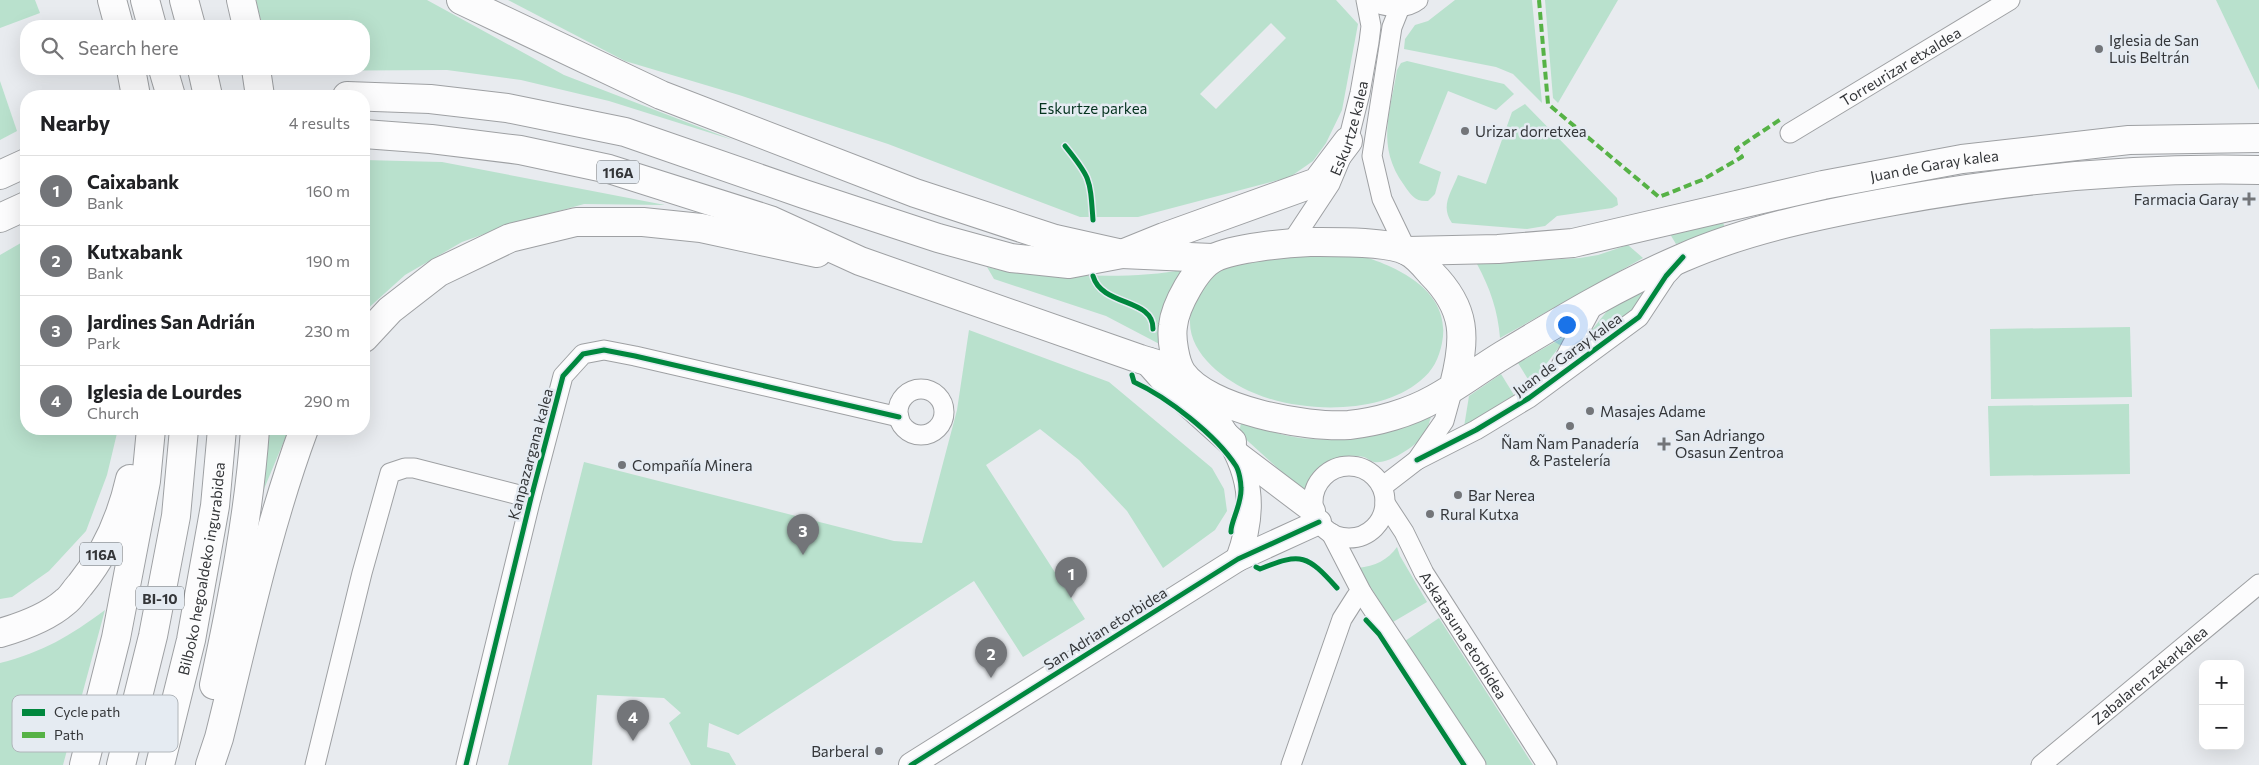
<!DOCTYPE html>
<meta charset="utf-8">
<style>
body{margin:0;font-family:Commissioner,sans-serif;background:#f2f2f2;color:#202124}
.controls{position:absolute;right:15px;bottom:15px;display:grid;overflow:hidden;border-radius:10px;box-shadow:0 5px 20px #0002}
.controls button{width:45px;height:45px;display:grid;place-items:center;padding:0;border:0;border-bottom:1px solid #e0e0e0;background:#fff;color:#202124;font:25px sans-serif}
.you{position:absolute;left:1566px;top:324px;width:18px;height:18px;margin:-12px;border:4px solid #fff;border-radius:50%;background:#1a73e8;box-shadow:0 0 0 8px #1a73e833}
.badge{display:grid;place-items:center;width:32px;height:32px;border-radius:50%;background:#737579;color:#fff;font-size:16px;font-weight:700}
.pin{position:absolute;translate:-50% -41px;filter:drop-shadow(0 1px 2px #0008)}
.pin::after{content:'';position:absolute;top:26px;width:18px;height:15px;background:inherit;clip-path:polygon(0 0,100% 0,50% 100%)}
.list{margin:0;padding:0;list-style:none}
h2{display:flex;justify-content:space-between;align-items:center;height:65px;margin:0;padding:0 20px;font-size:21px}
h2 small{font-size:16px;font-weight:400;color:#757577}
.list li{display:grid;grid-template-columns:32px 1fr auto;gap:15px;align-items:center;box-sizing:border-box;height:70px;padding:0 20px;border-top:1px solid #e0e0e0}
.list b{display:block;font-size:19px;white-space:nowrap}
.list p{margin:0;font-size:16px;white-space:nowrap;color:#757577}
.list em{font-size:16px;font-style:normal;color:#757577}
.icon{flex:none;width:28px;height:28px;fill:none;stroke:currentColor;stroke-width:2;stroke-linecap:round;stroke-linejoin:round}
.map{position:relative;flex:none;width:2259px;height:765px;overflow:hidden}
.search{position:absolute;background:#fff;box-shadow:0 5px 20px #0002;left:20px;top:20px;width:350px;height:55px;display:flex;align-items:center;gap:12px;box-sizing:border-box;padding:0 18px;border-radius:20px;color:#757577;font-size:19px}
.panel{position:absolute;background:#fff;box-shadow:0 5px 20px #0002;left:20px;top:90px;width:350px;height:345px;border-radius:20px}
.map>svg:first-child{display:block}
.green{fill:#b9e1cd;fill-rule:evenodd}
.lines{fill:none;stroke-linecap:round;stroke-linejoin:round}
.minor-casing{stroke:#9ea0a3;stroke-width:21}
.tertiary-casing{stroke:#9ea0a3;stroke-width:26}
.primary-casing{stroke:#9ea0a3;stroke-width:30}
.motorway-casing{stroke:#9ea0a3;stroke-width:30}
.minor{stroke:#fcfcfd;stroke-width:19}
.tertiary{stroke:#fcfcfd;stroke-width:24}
.primary{stroke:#fcfcfd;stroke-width:28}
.motorway{stroke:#fcfcfd;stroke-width:28}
.quiet{stroke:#56b246;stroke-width:4;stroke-dasharray:8 4;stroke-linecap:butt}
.cycleway-casing{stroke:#e5ebf2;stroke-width:8}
.cycleway{stroke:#00873e;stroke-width:5}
.poi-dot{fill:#737579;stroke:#e5ebf2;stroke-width:2}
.labels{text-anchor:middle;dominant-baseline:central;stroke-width:5;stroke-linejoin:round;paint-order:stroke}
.shield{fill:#e5ebf2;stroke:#696c70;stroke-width:1}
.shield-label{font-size:14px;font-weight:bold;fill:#343639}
.poi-label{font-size:15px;fill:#343639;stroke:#e5ebf2;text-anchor:start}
.street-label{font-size:15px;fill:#343639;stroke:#e5ebf2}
.park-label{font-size:15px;fill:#05331f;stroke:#e5ebf2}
.key{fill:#e5ebf2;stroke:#b0b5ba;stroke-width:1}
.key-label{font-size:14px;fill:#343639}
</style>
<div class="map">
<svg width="2259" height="765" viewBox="0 0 2259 765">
<rect width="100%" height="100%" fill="#e8ebef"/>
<g class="green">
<polygon points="0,0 35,0 40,13 0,28"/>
<polygon points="256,0 427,0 564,75 733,140 609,101 521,80 447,70 270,71 270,69 364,69 364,26 262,26"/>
<path d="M508,0h828l22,24 -16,86 -16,33 -13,18 -23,16 -152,40h-58l-192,-73 -149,-49 -114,-34zM1271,23l15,15 -70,71 -16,-15z"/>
<polygon points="1455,0 1532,0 1542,103 1513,74 1496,67 1404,49 1405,39 1415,25 1428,21"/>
<polygon points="1545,0 1618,0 1558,103 1553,98"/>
<polygon points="2216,0 2259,0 2259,90 2256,84"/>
<path d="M1407,61l97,23 10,10 -18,16 -48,-19 -29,72 22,9 -6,22 -7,7c-13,1 -17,-6 -24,-16 -28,-39 -14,-72 -7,-115l4,-7z"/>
<polygon points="0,81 17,131 0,140"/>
<path d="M1525,104l92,94 1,7 -6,3 -55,8 -12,10 -18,3 -75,-6c-12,-17 -1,-30 6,-48l28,9 26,-72z"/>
<polygon points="364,160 442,162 665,205 584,204 512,224 462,242 405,275 364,312"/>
<polygon points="1723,222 1725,229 1676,244 1670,234"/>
<polygon points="26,240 26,429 118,429 107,475 86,531 49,571 12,597 0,599 0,255"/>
<path d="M1628,245l15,13 -143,80c-2,-27 -10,-50 -23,-74l103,-6 18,-3z"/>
<path d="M1350,253c42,10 103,36 92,90 -3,15 -9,28 -22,38 -40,34 -120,32 -166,12 -36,-15 -83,-53 -56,-97 5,-8 10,-18 18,-23 39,-22 91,-17 134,-20z"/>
<path d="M987,267l17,4c61,3 122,10 183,-2l-20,79 -61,-32 -112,-37z"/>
<polygon points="1643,288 1642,297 1636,310 1572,355 1611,306"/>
<polygon points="2130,327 2132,397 1991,399 1990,329"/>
<polygon points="969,330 1109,382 1212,468 1224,489 1227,511 1215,530 1163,568 1127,511 1079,460 1040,429 986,465 1085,619 1023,657 974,581 738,735 709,723 707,747 729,753 736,765 691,765 669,723 681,713 664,698 597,695 592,765 508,765 584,462 894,541 922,543 957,410"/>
<polygon points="1569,334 1531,384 1518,363"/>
<polygon points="1501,374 1514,395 1464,427 1469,396"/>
<polygon points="2129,404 2130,474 1990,476 1988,406"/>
<path d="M1431,417c-2,5 -3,11 -5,15 -6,12 -38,33 -52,30 -4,-1 -7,-4 -10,-5 -27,-6 -54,9 -60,35l-65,-59 2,-10 7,-3c52,33 129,18 183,-3z"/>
<polygon points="268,429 289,429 264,489"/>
<path d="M1397,547l3,9 27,46 -34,20 -35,-54c17,-2 30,-8 39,-21z"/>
<path d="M105,610l-42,155h-63v-102c43,-11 70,-27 105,-53z"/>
<polygon points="1439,618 1533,765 1487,765 1405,641"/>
</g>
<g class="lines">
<g class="minor-casing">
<g id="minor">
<path d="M1369,0c15,7 35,11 49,0"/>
<polyline points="1400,7 1392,27 1372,156 1382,199 1407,251"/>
<path id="s1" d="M1790,133l220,-133"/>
<path id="s2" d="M1291,243l39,-59 18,-43 12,-48 9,-51 2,-16 -5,-26"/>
<polyline points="1556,375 1596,300"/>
<circle cx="921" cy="412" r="23"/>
<polyline points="1417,460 1476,430 1529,398 1639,317 1666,276 1678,263"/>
<circle cx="1349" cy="502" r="36"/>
<polyline points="1382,487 1417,460 1444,421 1454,385"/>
<path id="s3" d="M1385,503l19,29 20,41 123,192"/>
<polyline points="1331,533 1362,593 1476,765"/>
<polyline points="315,765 362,573 390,473 405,468 414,468 531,498"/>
<polyline points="466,765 531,498 563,376 583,354 604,350 635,356 899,417"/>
<polyline points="1291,765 1342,619 1356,597 1362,593"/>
<path id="s4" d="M2041,765l218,-181"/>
</g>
</g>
<g class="tertiary-casing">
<g id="tertiary">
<path d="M1221,426c30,45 36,82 17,133"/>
<polyline points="1239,455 1313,511"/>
<polyline points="911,765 1238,559 1319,522"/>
</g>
</g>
<g class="primary-casing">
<g id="primary">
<path id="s5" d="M1407,251l91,-2 75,-6 250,-58 139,-26 167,-19 130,-2"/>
<path d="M1454,385c12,-47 13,-76 -23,-112 -6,-7 -15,-18 -24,-22 -19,-10 -74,-9 -97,-9 -22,1 -77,6 -96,16 -18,9 -39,48 -41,68 -2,12 2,37 9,47 26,37 124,55 167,52 28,-3 60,-12 85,-26 24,-13 46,-30 69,-44 58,-35 116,-70 179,-97 66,-29 141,-44 212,-57 120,-22 242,-34 365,-31"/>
</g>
</g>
<g class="motorway-casing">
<g id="motorway">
<polyline points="112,0 119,26"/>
<polyline points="145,0 152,26"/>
<polyline points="184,0 191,26"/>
<polyline points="241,0 247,26"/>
<polyline points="461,0 661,95 915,193 1055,239 1122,254 1212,258"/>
<polyline points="131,69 136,96"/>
<polyline points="163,69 171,96"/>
<polyline points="202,69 208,96"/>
<polyline points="256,69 260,96"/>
<polyline points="347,96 430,99 507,108 625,132 804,194 938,238 1011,258 1069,264 1122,254 1164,237 1317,182 1348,141"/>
<polyline points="364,134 431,139 520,150 609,169 770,220 860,261 1140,359 1180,371"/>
<polyline points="0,175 26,163"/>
<polyline points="0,218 26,206"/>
<polyline points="364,338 390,310 439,272 510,238 576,222 643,222 701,228 817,253"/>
<polyline points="1149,362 1172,388 1232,442"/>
<path d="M0,633c21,-6 48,-16 65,-31 6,-4 10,-12 15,-17 26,-32 41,-66 50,-106"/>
<path d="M214,685c18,-84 35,-170 41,-256"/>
<polyline points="84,765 116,638 146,481 151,429"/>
<polyline points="121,765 153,636 176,516 184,429"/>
<path id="s6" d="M160,765l31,-125 24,-134 7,-77"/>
<path d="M210,765l9,-27c26,-104 48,-209 85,-309"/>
</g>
</g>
<use href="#minor" class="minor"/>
<use href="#tertiary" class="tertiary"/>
<use href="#primary" class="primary"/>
<use href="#motorway" class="motorway"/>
<polyline class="quiet" points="1539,0 1548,104 1659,197 1702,180 1742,157 1736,149 1781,119"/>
<g class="cycleway-casing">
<g id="cycleway">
<path d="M1065,146c26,32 25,33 28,74"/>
<path d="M1093,276c9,31 61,22 60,53"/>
<path d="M1132,375l2,7c33,15 82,53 102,84 3,5 5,16 5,22 1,16 -11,35 -10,44"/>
<polyline points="1417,460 1476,430 1529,398 1639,317 1666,276 1683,257"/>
<path d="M1256,567l4,2c42,-17 47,-14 77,19"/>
<polyline points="1366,620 1379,634 1464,765"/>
<polyline points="466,765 531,498 563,376 583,354 604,350 635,356 899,417"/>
<polyline points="911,765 1238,559 1319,522"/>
</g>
</g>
<use href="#cycleway" class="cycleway"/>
</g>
<g class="poi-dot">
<circle cx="2099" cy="49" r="5"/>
<circle cx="1465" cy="131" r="5"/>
<path d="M2246.5 191.5h5v5h5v5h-5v5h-5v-5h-5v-5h5z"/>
<circle cx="1590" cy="411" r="5"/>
<circle cx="1570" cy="426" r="5"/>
<path d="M1661.5 436.5h5v5h5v5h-5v5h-5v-5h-5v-5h5z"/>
<circle cx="622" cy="465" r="5"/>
<circle cx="1458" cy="495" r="5"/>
<circle cx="1430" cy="514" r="5"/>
<circle cx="879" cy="751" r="5"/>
</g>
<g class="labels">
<g class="shield">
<rect x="597" y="160.5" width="42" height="23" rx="4"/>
<rect x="80" y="542.5" width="42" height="23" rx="4"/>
<rect x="136" y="586.5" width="48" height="23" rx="4"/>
</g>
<g class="shield-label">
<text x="618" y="172">116A</text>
<text x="101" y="554">116A</text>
<text x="160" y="598">BI-10</text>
</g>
<g class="poi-label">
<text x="2109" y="40">Iglesia de San<tspan x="2109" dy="17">Luis Beltrán</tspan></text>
<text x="1475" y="131">Urizar dorretxea</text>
<text x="2239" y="199" text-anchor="end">Farmacia Garay</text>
<text x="1600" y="411">Masajes Adame</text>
<text x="1675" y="435">San Adriango<tspan x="1675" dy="17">Osasun Zentroa</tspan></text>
<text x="1570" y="443" text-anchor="middle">Ñam Ñam Panadería<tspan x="1570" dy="17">&amp; Pastelería</tspan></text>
<text x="632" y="465">Compañía Minera</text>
<text x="1468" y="495">Bar Nerea</text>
<text x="1440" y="514">Rural Kutxa</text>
<text x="869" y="751" text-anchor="end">Barberal</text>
</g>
<g class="street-label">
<text stroke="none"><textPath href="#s1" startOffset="129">Torreurizar etxaldea</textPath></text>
<text stroke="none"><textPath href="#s2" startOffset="130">Eskurtze kalea</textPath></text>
<text stroke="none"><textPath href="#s5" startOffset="536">Juan de Garay kalea</textPath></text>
<text transform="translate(1567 354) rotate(-36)">Juan de Garay kalea</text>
<text transform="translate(530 454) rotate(-75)">Kanpazargana kalea</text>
<text stroke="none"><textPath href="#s6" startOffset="201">Bilboko hegoaldeko ingurabidea</textPath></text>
<text transform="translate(1105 628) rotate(-32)">San Adrian etorbidea</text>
<text stroke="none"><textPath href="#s3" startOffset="154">Askatasuna etorbidea</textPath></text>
<text stroke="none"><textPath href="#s4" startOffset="141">Zabalaren zekarkalea</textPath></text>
</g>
<g class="park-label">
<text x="1093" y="108">Eskurtze parkea</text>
</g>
</g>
<rect x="12" y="695" width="166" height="57" rx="8" class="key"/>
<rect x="22" y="709" width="23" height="7" fill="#00873e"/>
<rect x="22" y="732" width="23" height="6" fill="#56b246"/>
<g class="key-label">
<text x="54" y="717">Cycle path</text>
<text x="54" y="740">Path</text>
</g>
</svg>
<div class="controls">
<button>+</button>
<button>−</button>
</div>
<div class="you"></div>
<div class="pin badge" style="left:1071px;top:598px">1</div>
<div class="pin badge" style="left:991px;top:678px">2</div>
<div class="pin badge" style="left:803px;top:555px">3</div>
<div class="pin badge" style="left:633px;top:741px">4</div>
<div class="search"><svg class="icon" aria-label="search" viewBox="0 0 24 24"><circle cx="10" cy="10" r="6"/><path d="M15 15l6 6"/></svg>Search here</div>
<section class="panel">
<h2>Nearby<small>4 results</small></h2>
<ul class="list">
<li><span class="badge">1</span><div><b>Caixabank</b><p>Bank</p></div><em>160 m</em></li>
<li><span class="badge">2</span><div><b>Kutxabank</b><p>Bank</p></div><em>190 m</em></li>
<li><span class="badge">3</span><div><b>Jardines San Adrián</b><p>Park</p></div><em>230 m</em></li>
<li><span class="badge">4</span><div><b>Iglesia de Lourdes</b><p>Church</p></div><em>290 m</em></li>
</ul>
</section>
</div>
